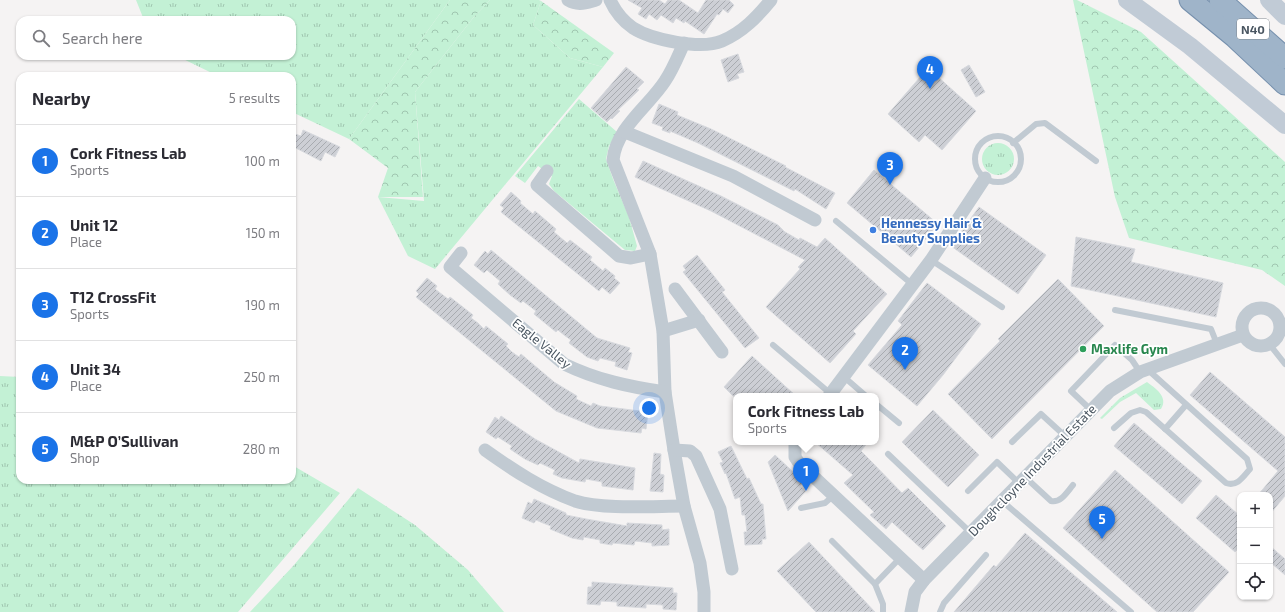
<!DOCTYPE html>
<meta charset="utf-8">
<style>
body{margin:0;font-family:"Exo 2",sans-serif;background:#f2f2f3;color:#2b2b33}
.controls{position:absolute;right:12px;bottom:12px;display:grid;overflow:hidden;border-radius:8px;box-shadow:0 1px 3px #0004}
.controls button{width:36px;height:36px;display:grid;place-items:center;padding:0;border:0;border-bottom:1px solid #e1e1e2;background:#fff;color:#2b2b33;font:20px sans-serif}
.you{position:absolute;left:649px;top:408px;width:14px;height:14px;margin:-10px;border:3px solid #fff;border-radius:50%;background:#1a73e8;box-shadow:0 0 0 6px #1a73e833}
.badge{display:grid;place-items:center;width:26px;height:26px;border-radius:50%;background:#1a73e8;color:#fff;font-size:13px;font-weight:700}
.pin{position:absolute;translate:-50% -33px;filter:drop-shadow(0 1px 2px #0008)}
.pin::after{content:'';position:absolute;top:21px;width:14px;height:12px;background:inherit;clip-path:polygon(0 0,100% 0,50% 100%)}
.popup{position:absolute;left:733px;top:393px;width:146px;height:52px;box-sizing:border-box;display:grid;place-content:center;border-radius:8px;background:#fff;filter:drop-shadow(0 1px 3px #0005);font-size:13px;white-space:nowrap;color:#7c7c81}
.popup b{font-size:15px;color:#2b2b33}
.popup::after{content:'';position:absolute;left:50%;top:100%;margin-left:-8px;border:8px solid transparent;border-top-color:#fff}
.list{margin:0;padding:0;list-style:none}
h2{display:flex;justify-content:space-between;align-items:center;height:52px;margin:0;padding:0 16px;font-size:17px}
h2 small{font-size:13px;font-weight:400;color:#7c7c81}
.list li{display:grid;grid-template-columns:26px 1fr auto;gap:12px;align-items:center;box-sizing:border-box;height:72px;padding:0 16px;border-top:1px solid #e1e1e2}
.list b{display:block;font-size:15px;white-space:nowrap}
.list p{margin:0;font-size:13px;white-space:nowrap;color:#7c7c81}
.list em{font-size:13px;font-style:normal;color:#7c7c81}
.icon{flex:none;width:22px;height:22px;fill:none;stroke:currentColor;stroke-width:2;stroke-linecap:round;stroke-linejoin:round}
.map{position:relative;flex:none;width:1285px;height:612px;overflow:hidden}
.search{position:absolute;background:#fff;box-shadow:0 1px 3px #0004;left:16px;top:16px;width:280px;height:44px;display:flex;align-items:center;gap:10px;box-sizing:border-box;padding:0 14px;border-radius:12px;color:#7c7c81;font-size:15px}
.panel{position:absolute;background:#fff;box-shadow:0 1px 3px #0004;left:16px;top:72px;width:280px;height:412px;border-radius:12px}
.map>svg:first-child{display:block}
.grass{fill:url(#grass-tufts)}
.forest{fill:url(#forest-crowns)}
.building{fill:url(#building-hatch);stroke:#d7d9de}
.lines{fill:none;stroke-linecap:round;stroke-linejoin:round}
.trunk-casing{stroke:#7690ad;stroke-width:23}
.service{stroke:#c1cad2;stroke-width:6}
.minor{stroke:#c1cad2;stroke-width:13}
.secondary{stroke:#c1cbd6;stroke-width:18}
.trunk{stroke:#9fb4c9;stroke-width:21}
.shop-dot{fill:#3f7fe0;stroke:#fff;stroke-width:1.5}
.leisure-dot{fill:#2e9e5b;stroke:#fff;stroke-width:1.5}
.labels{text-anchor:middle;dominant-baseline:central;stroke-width:3.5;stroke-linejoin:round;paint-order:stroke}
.shield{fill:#fff;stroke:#808990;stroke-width:1}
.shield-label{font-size:12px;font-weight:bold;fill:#4a5661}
.shop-label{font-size:13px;font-weight:bold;fill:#366cbe;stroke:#fff;text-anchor:start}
.street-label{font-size:13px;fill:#4a5661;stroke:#fff}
.leisure-label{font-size:13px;font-weight:bold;fill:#27864d;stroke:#fff;text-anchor:start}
</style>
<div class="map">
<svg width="1285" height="612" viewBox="0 0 1285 612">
<defs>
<pattern id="grass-tufts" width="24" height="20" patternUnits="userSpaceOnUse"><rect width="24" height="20" fill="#c3f1d5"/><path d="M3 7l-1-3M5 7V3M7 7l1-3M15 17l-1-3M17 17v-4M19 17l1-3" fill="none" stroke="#a0c6b0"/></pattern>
<pattern id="forest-crowns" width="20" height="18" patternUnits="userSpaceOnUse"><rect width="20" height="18" fill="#c3f1d5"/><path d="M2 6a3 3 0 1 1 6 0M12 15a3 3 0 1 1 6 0" fill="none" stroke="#a0c6b0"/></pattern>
<pattern id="building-hatch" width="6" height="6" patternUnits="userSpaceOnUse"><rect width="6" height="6" fill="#cdcfd5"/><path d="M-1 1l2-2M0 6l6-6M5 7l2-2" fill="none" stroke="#a8abb0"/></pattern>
</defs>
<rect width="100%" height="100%" fill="#f5f3f3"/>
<g class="grass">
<polygon points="136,0 450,0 349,139 292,112 292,76 218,76 177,56 292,56 292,20 144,20"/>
<polygon points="490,0 539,0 541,1 533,25 570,58 603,67 435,269 408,256 378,197 424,201 415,92 473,18"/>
<polygon points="579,99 617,132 609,146 606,159 613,179 629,217 637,246 635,251 625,250 554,191 549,184 552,176 538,166 525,183 515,176"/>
<circle cx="998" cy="159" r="16"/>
<polygon points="0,376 20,377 20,480 292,480 292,465 340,493 238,612 0,612"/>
<path d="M1147,382c8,6 22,15 14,27l-7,1 -18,-17 -16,9 -18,17 -2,-1 20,-20z"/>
<polygon points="358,488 415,525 468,570 504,612 250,612 294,565"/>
</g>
<g class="forest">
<polygon points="450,0 490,0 473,18 415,92 423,197 378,197 388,168 349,139"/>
<polygon points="1073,0 1077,0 1141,32 1285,162 1285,286 1262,270 1129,238 1115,197"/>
<polygon points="541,1 614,53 603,67 570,58 533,25"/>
</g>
<g class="building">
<polygon points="628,0 659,0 665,4 668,0 679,0 698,13 706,0 729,0 734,5 728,13 723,9 719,15 717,14 704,34 685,21 684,23 676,18 673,23 661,15 657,20 649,14 646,19 638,14 642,8"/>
<polygon points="738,54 744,72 737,74 739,78 728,82 721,60"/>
<polygon points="969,65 985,92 976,97 961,70"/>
<polygon points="626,67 644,82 637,89 639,90 618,110 620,111 612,119 611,118 607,122 591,108"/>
<polygon points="928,68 976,111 942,150 925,135 919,142 888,114"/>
<polygon points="659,104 678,112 677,115 711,129 786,166 785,167 835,193 826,209 795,189 794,191 698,143 670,131 670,133 662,130 663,127 652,123"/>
<polygon points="303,130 340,147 335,157 325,152 321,161 292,146 292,133 301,136"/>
<polygon points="643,161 721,196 778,225 785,232 799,240 800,238 817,247 825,238 887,294 853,331 856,334 830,363 766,307 800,269 798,267 805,260 711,211 635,177"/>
<polygon points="874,170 938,224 911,257 847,203"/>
<polygon points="511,192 521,201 520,203 533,214 535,211 556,229 554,232 567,243 570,240 592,257 590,260 603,271 605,268 615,276 614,278 620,283 610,294 602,287 599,291 501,212 504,208 500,205"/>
<polygon points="979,207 1046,255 1018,294 951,246"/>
<polygon points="1076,237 1135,249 1131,262 1223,283 1216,317 1071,286"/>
<polygon points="491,250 597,338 630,348 628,352 632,353 627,370 615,366 616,362 600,358 598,361 587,357 569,343 571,340 564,335 558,330 556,332 534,314 536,311 523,301 521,303 510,295 498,284 500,281 487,270 484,273 474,265 485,251 488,254"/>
<polygon points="697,255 725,290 722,292 759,338 745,348 683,272 686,270 683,266"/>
<polygon points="427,278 437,286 435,289 448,299 450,297 473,315 471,318 478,323 484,329 486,326 508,344 506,346 512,352 519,357 521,354 554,382 577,396 576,399 591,406 593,403 600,406 648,412 646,429 642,428 641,433 597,428 556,411 416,297 419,294 416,291"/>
<polygon points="1058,279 1104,326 992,439 948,394 1000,341 998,339"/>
<polygon points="927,283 981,324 943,375 917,406 868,365 902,325 898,321"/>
<polygon points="752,356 796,396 733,396 724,387"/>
<polygon points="1210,372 1285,437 1285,496 1270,514 1270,495 1258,495 1278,471 1190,395"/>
<polygon points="933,410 979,455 948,487 902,442"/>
<polygon points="501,416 535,439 579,463 580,459 635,468 633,490 602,486 602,482 586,479 585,482 562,478 553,474 555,470 540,463 538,465 525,459 510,449 512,446 498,437 496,439 486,432 495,417 499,420"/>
<polygon points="1134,423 1202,481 1182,504 1114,446"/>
<polygon points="815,442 868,442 861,451 902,493 908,488 946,526 923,550 892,522 886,529 870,515 874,512 844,483 853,475"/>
<polygon points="731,446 747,479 749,478 761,504 763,504 766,539 762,539 762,544 745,545 744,532 747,532 745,515 742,515 740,497 735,499 726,473 725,474 720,463 723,462 718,452"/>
<polygon points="654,453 661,454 660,474 664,475 663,492 650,491"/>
<polygon points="775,455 804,482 800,486 806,491 788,511 768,462"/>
<polygon points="1115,470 1229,572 1193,612 1157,612 1063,528"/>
<polygon points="1216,495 1240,516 1240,546 1235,552 1196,518"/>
<polygon points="534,499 566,513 566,515 586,519 627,526 627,523 662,525 662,530 669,529 669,545 652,546 652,543 635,541 634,545 613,543 612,545 600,543 600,540 584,537 583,540 572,538 550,529 551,526 543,523 536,520 534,523 522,518 528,502 532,504"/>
<polygon points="1025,533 1117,612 954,612 994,565 996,567"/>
<polygon points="809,542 875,612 816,612 777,571"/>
<polygon points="1270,546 1285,559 1285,575 1270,562"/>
<polygon points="592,582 673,588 673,593 677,593 676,610 663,609 663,605 646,604 646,608 617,606 617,602 601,601 600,605 587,604 588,587 592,587"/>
</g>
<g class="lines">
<g class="trunk-casing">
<g id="trunk">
<polyline points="1190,0 1235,37 1285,84"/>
<polyline points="1220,0 1285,58"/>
</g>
</g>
<g class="service">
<circle cx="998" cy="159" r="23"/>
<polyline points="1013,143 1036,124 1045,123 1096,161"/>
<polyline points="836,221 913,285"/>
<polyline points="931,260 1002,307"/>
<polyline points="1115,310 1211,329 1217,344"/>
<polyline points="773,345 831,394"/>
<polyline points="1270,345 1285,364"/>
<polyline points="844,377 866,396"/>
<polyline points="876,404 899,423"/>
<polyline points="1091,410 1071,391 1115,345 1132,360 1140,372"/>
<path d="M1114,428l17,-15 9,-3 6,2 80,71c11,4 17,-6 24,-14l-3,-10 -100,-90"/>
<polyline points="1165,429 1186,405"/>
<polyline points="1012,442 1041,414 1065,436"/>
<polyline points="888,454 971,533"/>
<path d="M1025,477l26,24c10,2 16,-9 22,-16"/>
<polyline points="968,491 997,462 1019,483"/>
<polyline points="1002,501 1131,612"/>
<polyline points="801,508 825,503 833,496"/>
<polyline points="832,541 875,584 900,558"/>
<polyline points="875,584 883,604 883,612"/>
<polyline points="940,612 944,603 986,555"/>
</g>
<g class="minor">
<path d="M568,0c10,6 17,3 28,0"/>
<path d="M610,0c5,11 13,21 23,28 19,12 68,22 89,13 21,-9 35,-24 49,-41"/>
<path d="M684,43c-6,13 -11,26 -19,38 -16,25 -49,47 -52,79l37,94 13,77 2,61 9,58 10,56 16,57 4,29v20"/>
<polyline points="625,132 733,176 815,220"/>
<polyline points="547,171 537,185 619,256 631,258 650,254"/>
<path d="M461,253l-11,14 114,97c33,16 66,23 101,28"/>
<polyline points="675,289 722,352"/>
<circle cx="1261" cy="327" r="19"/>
<polyline points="663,331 699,320"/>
<polyline points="829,396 931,260 985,178"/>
<polyline points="795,442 795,457 799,463 924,580"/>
<path d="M485,450c28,20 57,39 90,51 28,9 79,5 109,5"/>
<polyline points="674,450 690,451 696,456 720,509 732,569"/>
<polyline points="911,612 915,592 924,580 1110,391 1140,372 1243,335"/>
</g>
<g class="secondary">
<polyline points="1127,0 1190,46 1285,125"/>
<polyline points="1269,0 1285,16"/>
</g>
<use href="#trunk" class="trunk"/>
</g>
<circle class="shop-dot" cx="873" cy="230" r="4"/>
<circle class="leisure-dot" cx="1083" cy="349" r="4"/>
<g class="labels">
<rect class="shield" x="1237" y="19" width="32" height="20" rx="3"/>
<g class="shield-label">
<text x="1253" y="29">N40</text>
</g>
<g class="shop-label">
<text x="881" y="223">Hennessy Hair &amp;<tspan x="881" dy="15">Beauty Supplies</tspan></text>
</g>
<g class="street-label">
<text transform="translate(542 343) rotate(39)">Eagle Valley</text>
<text transform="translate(1032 470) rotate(-46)">Doughcloyne Industrial Estate</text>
</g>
<g class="leisure-label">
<text x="1091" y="349">Maxlife Gym</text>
</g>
</g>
</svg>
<div class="controls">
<button>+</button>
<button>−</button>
<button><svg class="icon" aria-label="locate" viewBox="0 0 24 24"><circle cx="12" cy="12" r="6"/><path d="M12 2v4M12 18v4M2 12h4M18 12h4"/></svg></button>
</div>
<div class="you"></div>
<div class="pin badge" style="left:806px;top:491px">1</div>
<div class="popup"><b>Cork Fitness Lab</b>Sports</div>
<div class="pin badge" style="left:905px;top:370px">2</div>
<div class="pin badge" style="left:890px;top:185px">3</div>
<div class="pin badge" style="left:930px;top:89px">4</div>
<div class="pin badge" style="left:1102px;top:539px">5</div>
<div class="search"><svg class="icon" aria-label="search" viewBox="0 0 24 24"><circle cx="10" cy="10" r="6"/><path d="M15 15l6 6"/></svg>Search here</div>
<section class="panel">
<h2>Nearby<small>5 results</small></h2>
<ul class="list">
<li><span class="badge">1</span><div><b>Cork Fitness Lab</b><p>Sports</p></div><em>100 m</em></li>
<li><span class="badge">2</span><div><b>Unit 12</b><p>Place</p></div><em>150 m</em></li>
<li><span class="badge">3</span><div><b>T12 CrossFit</b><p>Sports</p></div><em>190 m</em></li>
<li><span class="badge">4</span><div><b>Unit 34</b><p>Place</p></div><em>250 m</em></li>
<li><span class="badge">5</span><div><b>M&amp;P O’Sullivan</b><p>Shop</p></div><em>280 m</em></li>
</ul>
</section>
</div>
